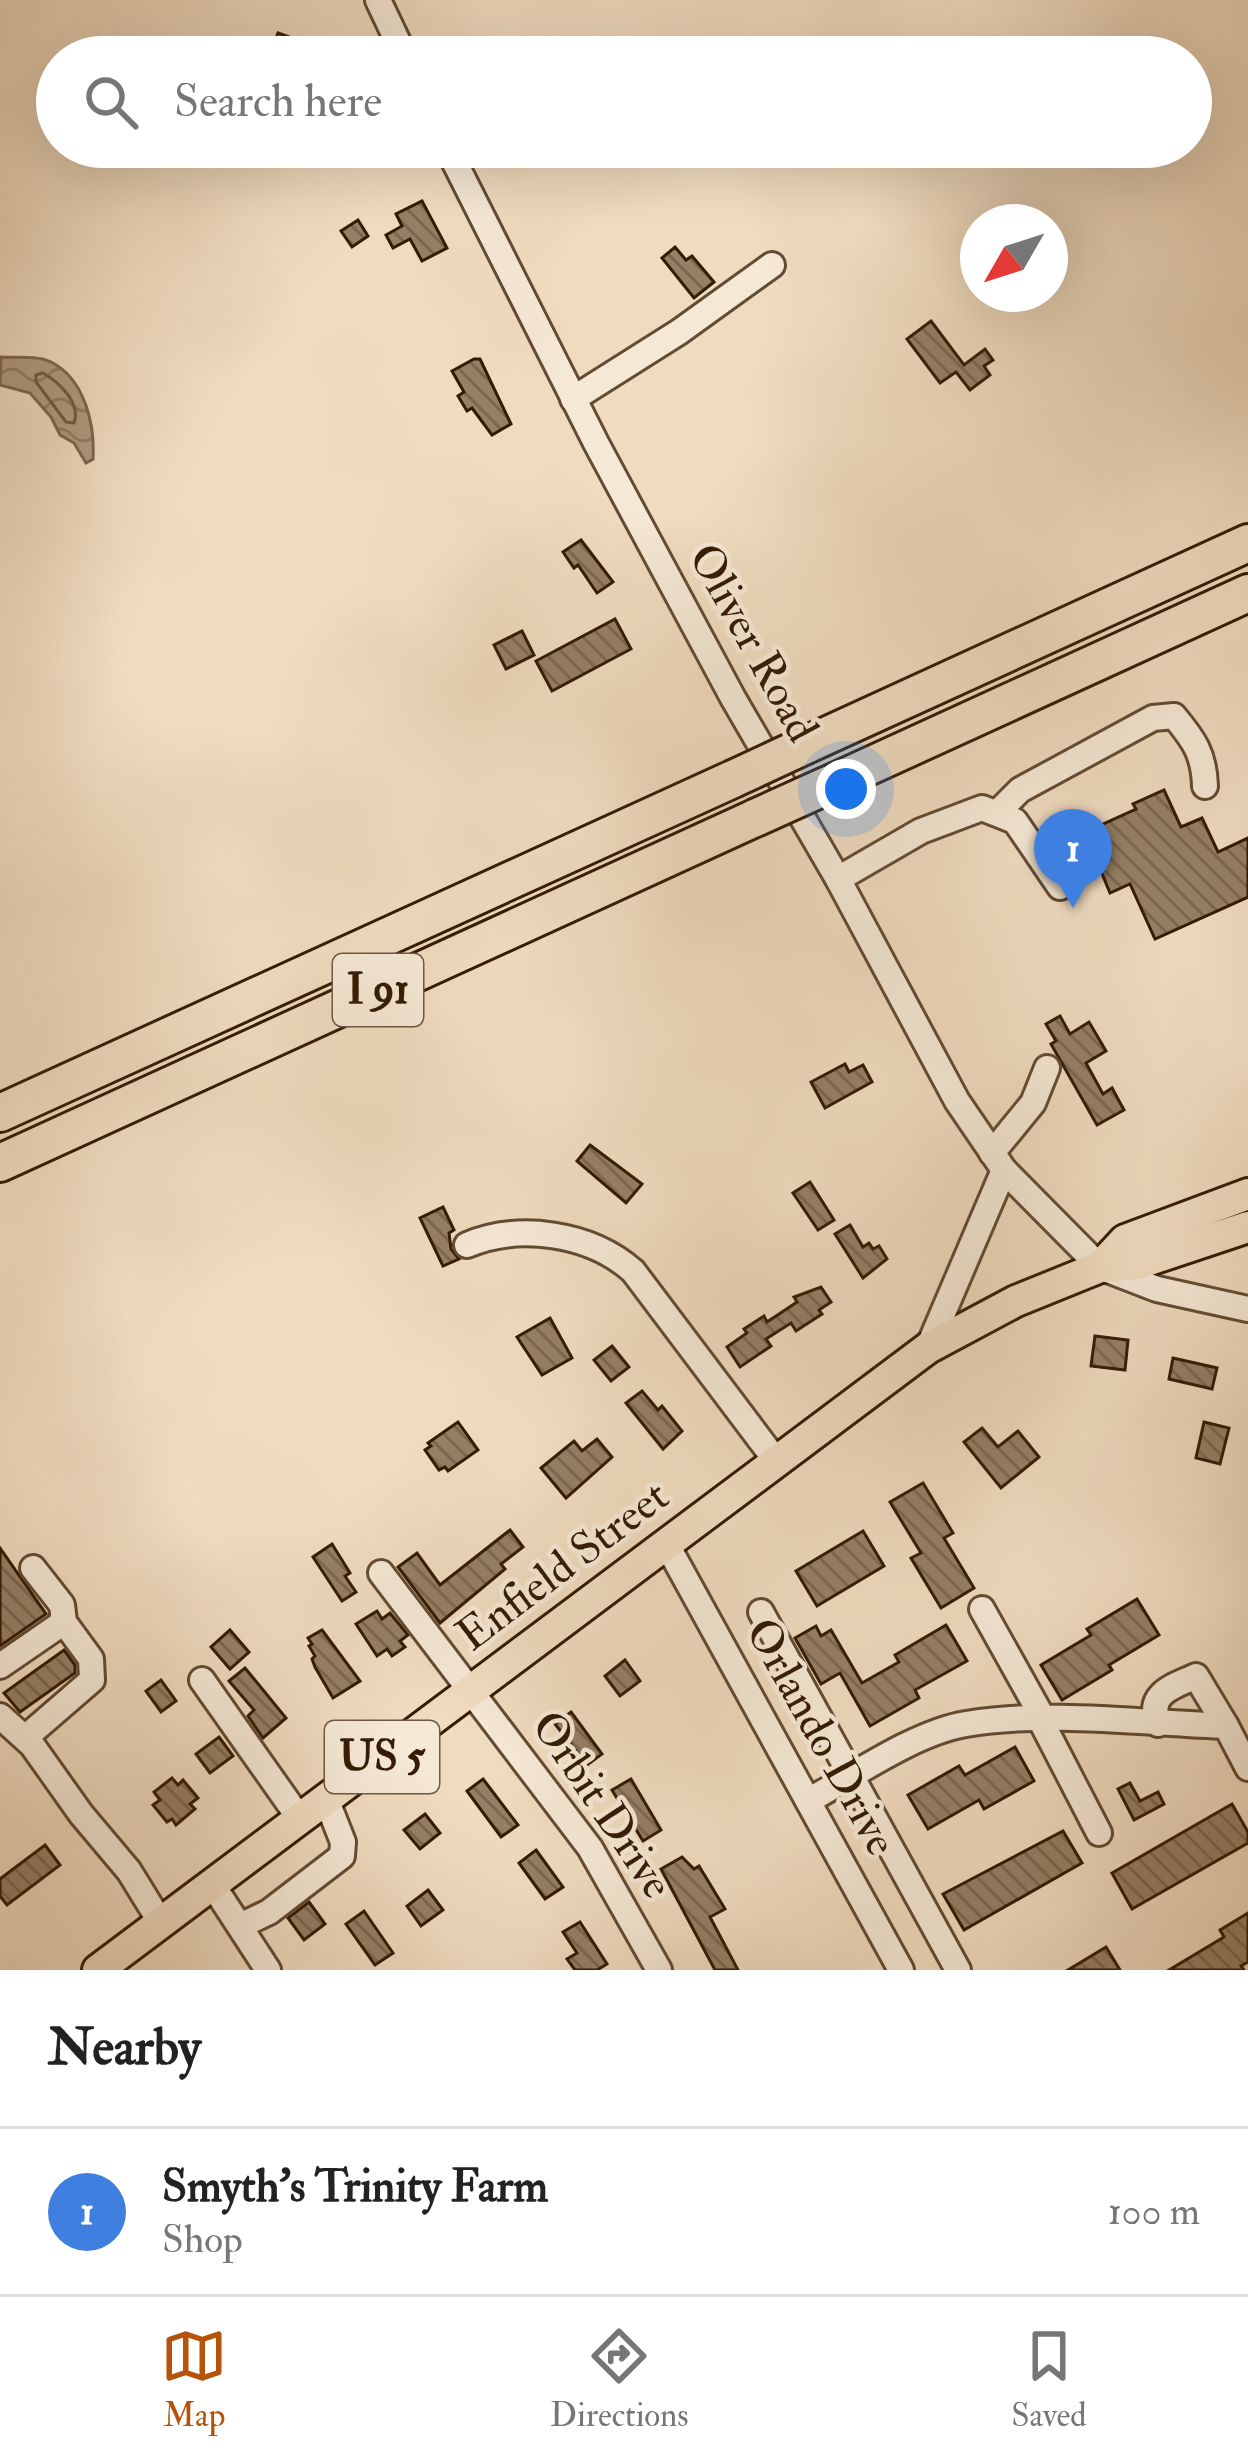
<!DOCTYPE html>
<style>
body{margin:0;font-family:"IM FELL Double Pica",serif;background:#f2f2f2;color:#222}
.compass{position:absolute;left:960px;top:204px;width:108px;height:108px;border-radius:50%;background:#fff;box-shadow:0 12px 48px #0002;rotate:231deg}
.you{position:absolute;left:846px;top:789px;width:42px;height:42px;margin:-30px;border:9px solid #fff;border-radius:50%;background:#1a73e8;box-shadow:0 0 0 18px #1a73e833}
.badge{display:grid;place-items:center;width:78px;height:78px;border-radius:50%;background:#b45309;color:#fff;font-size:39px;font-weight:700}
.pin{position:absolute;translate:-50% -99px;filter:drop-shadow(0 3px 6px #0008)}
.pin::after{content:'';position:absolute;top:63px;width:42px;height:36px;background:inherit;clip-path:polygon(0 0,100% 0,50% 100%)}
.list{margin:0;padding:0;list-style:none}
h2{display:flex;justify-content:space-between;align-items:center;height:156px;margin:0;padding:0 48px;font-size:51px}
h2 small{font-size:39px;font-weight:400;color:#767676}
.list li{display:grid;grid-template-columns:78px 1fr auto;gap:36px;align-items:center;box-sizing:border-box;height:168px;padding:0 48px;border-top:3px solid #e0e0e0}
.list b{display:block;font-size:45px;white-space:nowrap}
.list p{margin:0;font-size:39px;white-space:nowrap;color:#767676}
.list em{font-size:39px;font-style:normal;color:#767676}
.icon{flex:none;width:66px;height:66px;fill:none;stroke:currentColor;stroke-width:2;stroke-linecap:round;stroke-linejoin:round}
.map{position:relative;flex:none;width:1248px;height:1970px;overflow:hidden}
.search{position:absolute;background:#fff;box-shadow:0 12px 48px #0002;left:36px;right:36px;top:36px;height:132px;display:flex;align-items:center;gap:30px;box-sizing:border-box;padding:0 42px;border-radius:66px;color:#767676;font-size:45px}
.sheet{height:324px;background:#fff}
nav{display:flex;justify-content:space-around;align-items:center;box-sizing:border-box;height:168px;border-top:3px solid #e0e0e0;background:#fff;font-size:33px;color:#767676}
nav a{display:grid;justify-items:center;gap:6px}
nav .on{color:#b45309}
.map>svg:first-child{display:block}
.water{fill:url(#water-waves);stroke:#7d674e;stroke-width:3}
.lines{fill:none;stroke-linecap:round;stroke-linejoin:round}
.shore{stroke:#715a42;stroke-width:3}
.building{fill:url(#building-back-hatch);stroke:#331b04;stroke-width:3}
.minor-casing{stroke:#624b33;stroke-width:30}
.major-casing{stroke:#331b04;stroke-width:36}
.highway-casing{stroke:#331b04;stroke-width:42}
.minor{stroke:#f5e8d5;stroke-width:24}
.major{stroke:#efdbbf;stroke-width:30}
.highway{stroke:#efdbbf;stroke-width:36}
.highway-bridge-casing{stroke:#331b04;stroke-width:42;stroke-linecap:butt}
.highway-bridge{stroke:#efdbbf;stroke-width:36}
.labels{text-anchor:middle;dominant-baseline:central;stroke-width:9;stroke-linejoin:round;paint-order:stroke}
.shield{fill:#f5e8d5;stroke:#6d5843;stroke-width:3}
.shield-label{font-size:42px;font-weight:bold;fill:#331b04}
.street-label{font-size:45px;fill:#331b04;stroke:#f5e8d5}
</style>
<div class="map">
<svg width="1248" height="1970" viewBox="0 0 1248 1970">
<defs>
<pattern id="water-waves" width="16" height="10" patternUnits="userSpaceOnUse" patternTransform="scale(3)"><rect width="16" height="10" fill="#af9a7f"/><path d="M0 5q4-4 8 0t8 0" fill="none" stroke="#8f7d66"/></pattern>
<pattern id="building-back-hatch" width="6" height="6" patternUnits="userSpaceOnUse" patternTransform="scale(3)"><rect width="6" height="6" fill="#957f65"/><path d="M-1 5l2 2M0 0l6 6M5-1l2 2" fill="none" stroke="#7a6751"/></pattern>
</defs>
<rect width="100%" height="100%" fill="#efdbbf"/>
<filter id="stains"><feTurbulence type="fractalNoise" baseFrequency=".00167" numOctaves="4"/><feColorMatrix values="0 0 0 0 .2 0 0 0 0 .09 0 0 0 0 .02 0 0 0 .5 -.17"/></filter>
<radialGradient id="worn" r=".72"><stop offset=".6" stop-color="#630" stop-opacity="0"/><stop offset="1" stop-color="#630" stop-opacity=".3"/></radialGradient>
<path class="water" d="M1,357c15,1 36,-2 50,5 34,17 44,63 42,97l-7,4 -12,-20 -14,-8 -9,-18 -21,-24 -30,-8z"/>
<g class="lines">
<path class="shore" d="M43,373c17,10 38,30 31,50l-8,-1 -30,-40v-7z"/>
</g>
<g class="building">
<polygon points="278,33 300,41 294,57 269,57"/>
<polygon points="422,201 447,248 422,261 410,239 393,248 386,235 402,226 396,214"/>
<polygon points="358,220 368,236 352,247 341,231"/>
<polygon points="675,247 686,260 692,256 714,282 694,298 662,258"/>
<polygon points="931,321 964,365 985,349 993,360 984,366 990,375 970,390 956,372 940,383 907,339"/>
<polygon points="474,359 480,359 511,424 492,435 472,408 467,411 458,396 464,392 452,371"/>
<polygon points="581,540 613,582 597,593 578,565 574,568 563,552"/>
<polygon points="615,619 631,649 552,691 536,661"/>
<polygon points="522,631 534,655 506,669 494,645"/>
<polygon points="1164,790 1181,827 1202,818 1218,852 1248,838 1248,897 1155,939 1130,884 1110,893 1098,864 1104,861 1090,830 1136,809 1133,804"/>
<polygon points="1060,1016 1070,1034 1089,1022 1106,1051 1086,1063 1103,1094 1112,1088 1124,1110 1097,1125 1051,1044 1056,1041 1046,1024"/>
<polygon points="845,1064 849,1072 863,1065 872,1082 825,1108 811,1082"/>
<polygon points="590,1145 642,1184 626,1203 577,1161"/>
<polygon points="810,1182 834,1220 818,1230 793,1193"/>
<polygon points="443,1207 454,1230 449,1233 451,1249 459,1259 443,1266 420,1218"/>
<polygon points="850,1225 863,1247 869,1243 873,1249 879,1246 887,1259 863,1278 835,1234"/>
<polygon points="821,1287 831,1302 819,1310 822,1314 796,1331 791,1323 766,1339 771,1346 740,1367 727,1347 747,1333 744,1329 764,1316 767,1322 797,1302 794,1297"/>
<polygon points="550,1318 572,1358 542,1375 517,1337"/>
<polygon points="1095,1336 1128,1340 1125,1370 1091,1366"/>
<polygon points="612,1346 629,1367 611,1381 594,1360"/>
<polygon points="1173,1358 1217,1368 1212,1389 1169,1379"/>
<polygon points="642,1391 658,1410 662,1406 682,1431 663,1449 626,1403"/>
<polygon points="458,1422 478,1450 448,1471 445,1467 439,1470 425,1450 431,1446 428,1443"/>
<polygon points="1204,1422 1229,1428 1220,1464 1196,1458"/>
<polygon points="982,1428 998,1447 1018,1431 1039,1457 1001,1488 964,1442"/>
<polygon points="597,1439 612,1457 566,1498 541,1468 574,1441 582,1451"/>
<polygon points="923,1483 953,1533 944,1538 974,1588 941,1608 911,1558 921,1553 890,1502"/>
<polygon points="510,1530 523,1547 501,1564 505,1569 440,1623 398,1567 417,1553 440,1585"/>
<polygon points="863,1531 884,1566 817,1606 796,1571"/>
<polygon points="332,1544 350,1573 345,1576 356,1592 342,1601 313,1557"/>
<polygon points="0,1548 46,1614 0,1646"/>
<polygon points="1137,1599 1159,1635 1109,1665 1112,1670 1062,1700 1041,1665 1091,1635 1087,1629"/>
<polygon points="377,1611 382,1619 390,1613 408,1635 400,1641 405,1647 392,1656 387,1649 377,1656 356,1624"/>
<polygon points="946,1625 967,1661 915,1690 919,1698 870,1726 840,1673 821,1684 795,1638 816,1626 821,1636 831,1630 862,1683 899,1662 895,1655"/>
<polygon points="230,1630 249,1652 230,1669 211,1647"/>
<polygon points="322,1630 360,1681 333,1698 315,1667 312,1659 315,1656 309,1646 312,1644 308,1638"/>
<polygon points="64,1650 75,1665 75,1673 20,1712 4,1693"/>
<polygon points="625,1660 640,1681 620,1696 605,1676"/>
<polygon points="245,1668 286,1718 263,1738 248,1716 254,1710 229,1681"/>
<polygon points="161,1680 176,1701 161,1712 146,1691"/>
<polygon points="571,1712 602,1754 587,1765 555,1724"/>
<polygon points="219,1737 233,1756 210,1773 196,1754"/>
<polygon points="1015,1747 1034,1781 984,1809 979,1800 928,1829 908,1795 959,1766 965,1775"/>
<polygon points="172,1778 178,1785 183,1780 198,1798 190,1804 195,1809 176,1825 172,1819 167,1822 153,1805 160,1800 154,1792"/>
<polygon points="483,1779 518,1825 501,1837 467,1791"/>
<polygon points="631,1779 661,1830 643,1841 612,1790"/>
<polygon points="1130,1783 1140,1801 1158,1792 1164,1804 1134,1820 1118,1789"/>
<polygon points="1232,1804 1248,1832 1248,1843 1132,1909 1112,1873"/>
<polygon points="425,1814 440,1833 420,1849 404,1830"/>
<polygon points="1063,1831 1082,1863 964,1930 943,1894"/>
<polygon points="45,1845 60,1865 7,1905 0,1896 0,1879"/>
<polygon points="536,1850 563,1887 545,1899 519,1863"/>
<polygon points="682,1857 694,1869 699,1866 725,1909 710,1917 738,1970 715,1970 661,1869"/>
<polygon points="428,1890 443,1910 421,1926 407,1906"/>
<polygon points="309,1902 325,1924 304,1940 288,1918"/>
<polygon points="364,1911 393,1953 375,1965 346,1924"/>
<polygon points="1248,1913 1248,1962 1241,1966 1244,1970 1169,1970 1224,1937 1220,1930"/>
<polygon points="580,1922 607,1964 597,1970 575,1970 567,1959 577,1953 563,1932"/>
<polygon points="1106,1947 1120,1970 1068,1970"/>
</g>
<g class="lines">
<g class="minor-casing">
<g id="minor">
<polyline points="378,0 405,57"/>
<polyline points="447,147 596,443 733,698 838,879 957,1101 1004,1170 1100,1267 1157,1289 1248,1309"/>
<polyline points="573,399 679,332 772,265"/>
<path d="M997,813l23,-23 133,-72 21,-2c20,24 30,38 31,70"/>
<polyline points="838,879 921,831 982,808 1015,821 1060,887"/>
<polyline points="992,1153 1033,1103 1047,1068"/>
<path d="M467,1245c52,-22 123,-12 166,26l144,191"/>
<polyline points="928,1348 1004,1170"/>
<polyline points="667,1545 901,1970"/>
<polyline points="381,1573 590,1848 659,1970"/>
<polyline points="982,1609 1044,1720"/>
<polyline points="761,1612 958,1970"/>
<polyline points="0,1666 64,1622"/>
<polyline points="202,1680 300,1819"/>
<polyline points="0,1716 32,1745 81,1814 129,1871 161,1923"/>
<polyline points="1040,1719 1099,1833"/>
<path d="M1158,1724c-12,-31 15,-37 38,-48l30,50"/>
<polyline points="25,1738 92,1680 91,1659 64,1622 62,1605 33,1568"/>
<path d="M808,1801c45,-25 108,-69 158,-77 81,-14 178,-1 260,2l22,42"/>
<polyline points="212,1884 268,1970"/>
<polyline points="242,1925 269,1912 342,1856 343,1842 326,1799"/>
</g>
</g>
<g class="major-casing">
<g id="major">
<polyline points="1100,1267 1125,1240 1248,1194"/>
<polyline points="98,1970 928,1348 1016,1301 1100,1267 1137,1264 1248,1227"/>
</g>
</g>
<g class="highway-casing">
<g id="highway">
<polyline points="806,745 1248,543"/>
<polyline points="828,785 1248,593"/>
<polyline points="0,1113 733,779"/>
<polyline points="0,1163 755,818"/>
</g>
</g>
<use href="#minor" class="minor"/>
<use href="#major" class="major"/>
<use href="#highway" class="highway"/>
<g class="highway-bridge-casing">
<g id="highway-bridge">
<polyline points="733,779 806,745"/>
<polyline points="755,818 828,785"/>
</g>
</g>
<use href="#highway-bridge" class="highway-bridge"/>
</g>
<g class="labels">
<g class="shield">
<rect x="333" y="954" width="90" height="72" rx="9"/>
<rect x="325" y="1721" width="114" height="72" rx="9"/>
</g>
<g class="shield-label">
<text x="378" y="990">I 91</text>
<text x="382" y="1757">US 5</text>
</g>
<g class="street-label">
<text transform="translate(753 643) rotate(61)">Oliver Road</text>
<text transform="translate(563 1566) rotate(-37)">Enfield Street</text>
<text transform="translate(821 1737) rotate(61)">Orlando Drive</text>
<text transform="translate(602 1805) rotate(56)">Orbit Drive</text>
</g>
</g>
<rect width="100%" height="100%" filter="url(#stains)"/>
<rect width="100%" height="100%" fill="url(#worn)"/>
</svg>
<svg class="compass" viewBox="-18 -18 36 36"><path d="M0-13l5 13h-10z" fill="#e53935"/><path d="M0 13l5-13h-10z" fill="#767676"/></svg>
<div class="you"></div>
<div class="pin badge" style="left:1073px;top:908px;background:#3f7fe0">1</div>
<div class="search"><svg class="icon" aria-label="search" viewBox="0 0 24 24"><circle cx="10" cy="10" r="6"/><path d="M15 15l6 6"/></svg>Search here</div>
</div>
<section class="sheet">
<h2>Nearby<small></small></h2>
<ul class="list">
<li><span class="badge" style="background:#3f7fe0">1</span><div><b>Smyth's Trinity Farm</b><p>Shop</p></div><em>100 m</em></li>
</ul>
</section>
<nav>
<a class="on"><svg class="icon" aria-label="map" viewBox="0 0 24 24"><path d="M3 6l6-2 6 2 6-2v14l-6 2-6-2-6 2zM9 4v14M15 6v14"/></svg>Map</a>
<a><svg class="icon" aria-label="directions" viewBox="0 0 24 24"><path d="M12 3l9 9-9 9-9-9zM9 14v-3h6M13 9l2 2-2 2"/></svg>Directions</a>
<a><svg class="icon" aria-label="saved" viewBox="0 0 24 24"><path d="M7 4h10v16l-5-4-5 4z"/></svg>Saved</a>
</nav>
